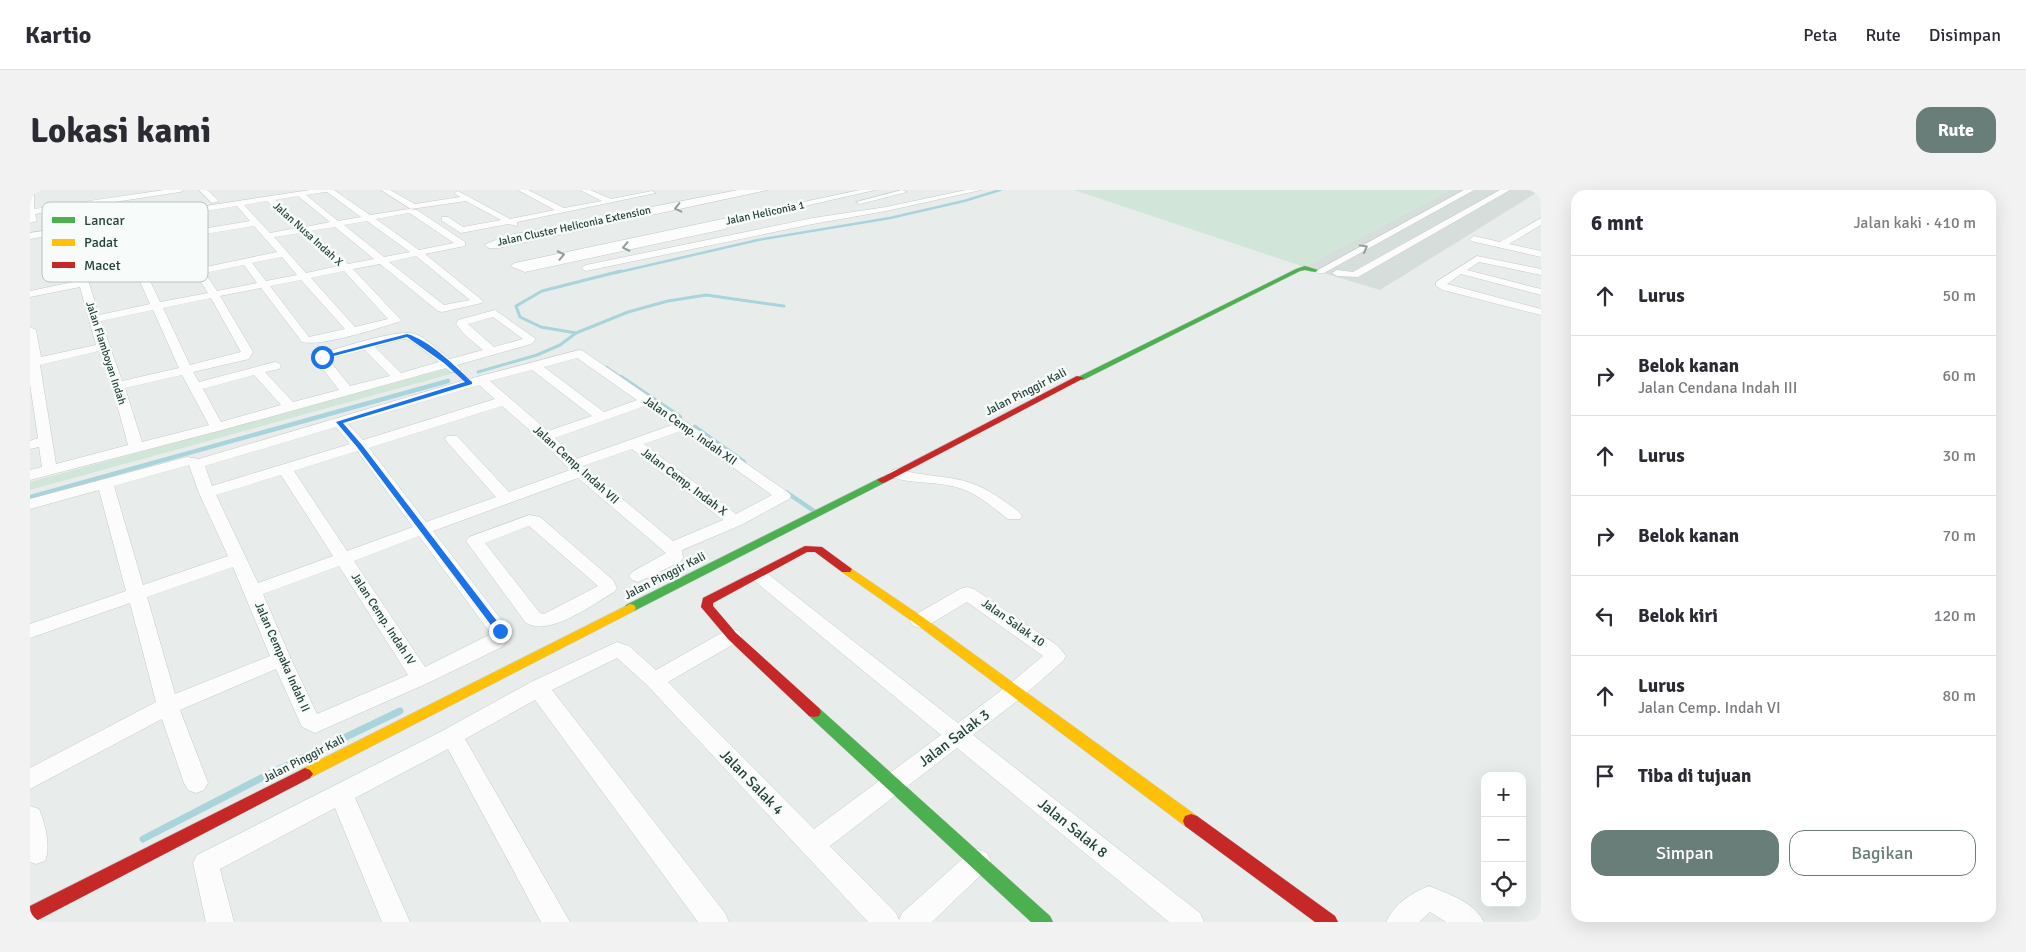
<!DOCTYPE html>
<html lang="id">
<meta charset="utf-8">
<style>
body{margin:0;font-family:Signika,sans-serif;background:#f2f2f3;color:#2b2b33}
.controls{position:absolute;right:15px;bottom:15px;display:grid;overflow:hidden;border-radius:10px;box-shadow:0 5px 20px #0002}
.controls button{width:45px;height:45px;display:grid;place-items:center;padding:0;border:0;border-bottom:1px solid #e1e1e2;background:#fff;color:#2b2b33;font:25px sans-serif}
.stop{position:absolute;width:15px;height:15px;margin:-11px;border:4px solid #1a73e8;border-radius:50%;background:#fff}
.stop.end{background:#1a73e8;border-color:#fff;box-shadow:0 1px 5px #0008}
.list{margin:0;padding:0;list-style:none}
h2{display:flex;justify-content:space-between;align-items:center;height:65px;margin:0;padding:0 20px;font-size:21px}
h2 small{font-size:16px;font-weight:400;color:#7c7c81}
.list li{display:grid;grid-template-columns:32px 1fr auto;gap:15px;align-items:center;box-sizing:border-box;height:80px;padding:0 20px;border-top:1px solid #e1e1e2}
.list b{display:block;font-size:19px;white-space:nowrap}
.list p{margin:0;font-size:16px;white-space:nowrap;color:#7c7c81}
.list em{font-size:16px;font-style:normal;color:#7c7c81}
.actions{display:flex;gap:10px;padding:15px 20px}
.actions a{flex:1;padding:11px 0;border:1px solid #697e78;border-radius:15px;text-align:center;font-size:18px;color:#697e78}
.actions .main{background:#697e78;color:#fff}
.icon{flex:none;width:28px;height:28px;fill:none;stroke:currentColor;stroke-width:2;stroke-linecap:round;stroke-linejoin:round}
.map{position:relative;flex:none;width:1511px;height:732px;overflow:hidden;border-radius:15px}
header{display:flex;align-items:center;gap:30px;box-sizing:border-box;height:70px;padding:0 25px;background:#fff;border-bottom:1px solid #e1e1e2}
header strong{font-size:24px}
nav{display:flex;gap:28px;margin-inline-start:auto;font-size:18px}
.intro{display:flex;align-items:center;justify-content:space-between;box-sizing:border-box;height:120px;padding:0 30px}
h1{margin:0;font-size:35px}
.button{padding:12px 22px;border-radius:15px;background:#697e78;color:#fff;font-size:18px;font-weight:700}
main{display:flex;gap:30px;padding:0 30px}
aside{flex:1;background:#fff;border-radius:15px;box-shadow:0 5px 20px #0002}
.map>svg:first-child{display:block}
.built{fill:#d6dedb}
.green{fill:#d1e6d8}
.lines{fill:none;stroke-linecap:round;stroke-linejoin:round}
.stream-far3{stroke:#a9d4db;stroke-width:2.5}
.stream-far2{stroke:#a9d4db;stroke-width:3}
.stream-far1{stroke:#a9d4db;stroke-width:4.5}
.stream{stroke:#a9d4db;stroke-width:7}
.street-casing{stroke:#c5cac8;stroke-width:1}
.fast-casing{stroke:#c3cbc8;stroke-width:1}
.slow-casing{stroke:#c3cbc8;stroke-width:1}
.jam-casing{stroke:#c3cbc8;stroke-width:1}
.street{fill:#fcfcfc;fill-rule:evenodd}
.fast{fill:#4caf50;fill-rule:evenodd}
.slow{fill:#ffc107;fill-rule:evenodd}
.jam{fill:#c62828;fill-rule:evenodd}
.oneway{stroke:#909f9b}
.route{fill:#1a73e8}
.labels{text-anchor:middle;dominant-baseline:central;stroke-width:5;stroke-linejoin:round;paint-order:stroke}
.far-street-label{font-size:11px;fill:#24423a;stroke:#f7fbf9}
.street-label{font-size:12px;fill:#24423a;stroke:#f7fbf9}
.near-street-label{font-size:15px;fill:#24423a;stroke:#f7fbf9}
.key{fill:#f7fbf9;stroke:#b8c4c0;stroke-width:1}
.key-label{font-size:14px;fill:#24423a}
</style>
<header>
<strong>Kartio</strong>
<nav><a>Peta</a><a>Rute</a><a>Disimpan</a></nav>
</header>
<div class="intro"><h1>Lokasi kami</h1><a class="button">Rute</a></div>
<main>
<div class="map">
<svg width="1511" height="732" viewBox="0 0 1511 732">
<rect width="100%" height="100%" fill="#e8edeb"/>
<polygon class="built" points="1420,0 1511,0 1350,100 1274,77"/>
<g class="green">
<polygon points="1044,0 1420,0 1274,77"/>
<polygon points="423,177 428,182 0,300 0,292"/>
</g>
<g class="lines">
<polyline class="stream-far3" points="585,83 728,50 860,28 934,11 970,0"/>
<g class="stream-far2">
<polyline points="546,143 511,137 490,127 486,116 512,101 591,81"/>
<polyline points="576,177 593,189"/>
<polyline points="448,182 507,165 530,155 546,143 598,122 638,111 676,105 754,116"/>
</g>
<g class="stream-far1">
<polyline points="591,187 650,227"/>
<polyline points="665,237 714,272"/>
<polyline points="756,302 784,321"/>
<polyline points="0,307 418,191"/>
</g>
<polyline class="stream" points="113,649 239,584 370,521"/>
<g class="street-casing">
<g id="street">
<polygon points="134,0 154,0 150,2 5,24 7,31 0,33 0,1 4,3 4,19"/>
<polygon points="169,0 177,0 189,11 182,13"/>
<path d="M280,0h24l36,25 39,-6 8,1 48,32v4l-40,8 58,47 -1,2 -40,9 -4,-1 -58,-47 -27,5 48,51 -2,2c-22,6 -77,25 -97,20l-41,-54 -41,8 33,56 -4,7 -56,13 6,10 76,-20 4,1 2,3 -2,3 -14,3 28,30 46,-12 -24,-31 3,-5c20,-5 80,-26 97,-20 12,4 25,18 35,25l33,-9 -18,-15 -9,-11 2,-4 37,-10 41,29 -5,5 -74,21 4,4 -2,3h-8l-5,-4 -224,62 -192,50v-10l12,-3 -3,-20 -9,2v-8l8,-3 -8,-54v-57l6,3 5,27 55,-12 -16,-58 -50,10v-6l48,-10 -13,-48 -35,6v-6zM295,2h2l34,25 -23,4 -32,-26zM268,6l32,26 -25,5 -30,-27zM237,11l29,27 -26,5 -26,-28zM207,16l13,15 -72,12 -11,-16zM379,23l2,1 43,29 -35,7 -43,-31zM130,28l48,75 -48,9 -37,-78zM337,31l43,31 -26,5 -40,-32zM85,35l35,79 -51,11 -26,-83zM224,36l23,26 -76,16 -20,-30zM305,37l39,32 -26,5 -38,-33zM271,43l37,33 -32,7 -32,-36zM386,66l54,44 -26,5 -55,-43zM252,67l15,18 -31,6 -14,-18zM214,75l13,18 -40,8 -12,-18zM314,81l44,48 -33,8 -44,-49zM271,90l44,49 -36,8 -39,-51zM181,108l30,54 -51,13 -27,-57zM123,120l26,58 -57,13 -21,-60zM463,127l30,22 -29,8 -26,-23zM373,149l7,1 29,22 -38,11 -26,-26zM335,160l25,26 -40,10 -22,-27zM69,161l13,35 16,59 -72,19 -16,-99zM152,185l27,50 -67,17 -17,-54zM224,185l27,30 -60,17 -18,-33z"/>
<polygon points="351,0 360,0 385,14 430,7 424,3 428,1 480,29 525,20 488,0 498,0 534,18 572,11 550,0 560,0 581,9 622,1 626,3 487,32 487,36 478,34 431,43 412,31 412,27 418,27 433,37 471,30 436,11 381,19"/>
<polygon points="708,0 738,0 468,58 459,58 454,55 475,46"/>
<polygon points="830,0 845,0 696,34 699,36 695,39 495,82 480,76 485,73"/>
<polygon points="872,0 877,2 830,14 826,12"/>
<polygon points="936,0 951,0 856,21 783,34 556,81 551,78 556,75 783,28 856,17"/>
<polygon points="1434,0 1444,0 1294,83 1288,83 1286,81"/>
<polygon points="1470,0 1480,0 1328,87 1307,86 1302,83 1307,80 1323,82"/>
<polygon points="1511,28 1511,35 1479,54 1511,61 1511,67 1441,51 1440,49 1444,46 1470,52"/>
<polygon points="1447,66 1511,79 1511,85 1449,72 1437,80 1511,99 1511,105 1431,84 1417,94 1511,119 1511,125 1413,100 1406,96 1406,92"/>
<path d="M549,160l4,1 206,142 2,3 -2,3 -48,26 -59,25 1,8 -3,4 -42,20 -6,-2 -3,-4 3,-4 34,-19 -88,-75 -145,53 77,100 1,5 -9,11 -74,36 -113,50 -13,-6 -26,-58 -96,41 28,73 -4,7 -8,3 -8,-3 -4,-7 -22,-64 -132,70v-21l126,-66 -26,-99 -100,35v-14l96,-33 -27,-101 -69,19v-10l157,-42 12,2 266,-79zM547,168l60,42 -33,12 -60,-45zM502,180l60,46 -44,15 -58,-50zM449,195l16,14 -132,41 -15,-16zM472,216l39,34 29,30 -61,22 -52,-56h-10l-2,3 2,3 49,55 -70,25 -57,-74zM615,216l27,19 -96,34 -21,-21zM306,237l14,17 -138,42 -7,-20zM651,241l91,64 -36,19 -92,-70zM602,259l91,71 -50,21 -90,-75zM327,261l56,76 -66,24 -53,-80zM159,275l10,28 29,63 -85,29 -29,-99zM251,285l52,81 -75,27 -42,-88zM389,346l72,98 -66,33 -71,-106zM309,376l69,109 -91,39 -26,-55 -28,-65zM203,377l37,89 -95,38 -28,-97z"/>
<path d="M866,279c45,12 67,2 108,32 6,4 14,9 18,15l-2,3h-12c-16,-12 -32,-27 -52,-32 -22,-6 -44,-3 -65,-10l-3,-3 3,-3z"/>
<path d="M499,325l11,2 73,63 4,8 -3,4c-21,12 -64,45 -88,31l-60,-82 3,-4zM499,336l69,60 -54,28 -4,-1 -55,-70z"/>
<polygon points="728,379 734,381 928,533 977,496 1013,466 937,412 897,436 890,438 883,436 880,431 883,426 930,399 937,397 944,399 1028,456 1036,466 1033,471 991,508 943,545 1170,723 1174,732 1139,732 927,558 800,656 866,723 869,730 872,723 939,663 948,659 957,663 961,671 957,679 902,732 838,732 617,495 587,468 522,500 695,723 699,732 668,732 505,510 435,549 540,732 511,732 418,559 325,608 380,732 352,732 305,618 190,679 204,732 176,732 163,673 167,665 414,540 501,492 587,452 599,456 626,480 695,441 702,439 709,441 712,446 709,451 638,492 784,639 911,545 722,389 719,385 722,381"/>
<path d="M0,616l9,3c6,14 12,38 6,52l-9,3 -6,-2z"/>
<path d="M1399,696c19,8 46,16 55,36h-38l-16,-10 -11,10h-33c8,-18 25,-29 43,-36z"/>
</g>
</g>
<g class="fast-casing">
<g id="fast">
<polygon points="1275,76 1288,80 1285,82 1275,80 1270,81 1053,190 1046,188 1266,79"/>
<polygon points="852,287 856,288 857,290 856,292 604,421 596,421 594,418 596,415"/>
<polygon points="784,517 789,518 1020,726 1023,732 1001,732 779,526 777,522 779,518"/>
</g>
</g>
<g class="slow-casing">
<g id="slow">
<polygon points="816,375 894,428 1167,626 1169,631 1167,636 1161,638 1155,636 886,434 812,382 810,379 812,376"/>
<polygon points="600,414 604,415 606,418 604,421 280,588 275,590 270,588 267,584 270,580"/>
</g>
</g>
<g class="jam-casing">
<g id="jam">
<polygon points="1047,186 1054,188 856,292 852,293 847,290"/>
<polygon points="775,356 792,357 822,379 820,382 812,382 785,362 777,362 683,413 683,416 706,443 789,518 791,522 789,526 784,527 779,526 698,449 671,417 673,408"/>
<polygon points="275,578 280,580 283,584 280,588 6,731 0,732 0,716"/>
<polygon points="1161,624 1167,626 1305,726 1308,732 1285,732 1155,636 1153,631 1155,626"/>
</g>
</g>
<use href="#street" class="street"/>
<use href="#fast" class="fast"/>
<use href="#slow" class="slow"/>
<use href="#jam" class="jam"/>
</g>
<defs><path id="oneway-chevron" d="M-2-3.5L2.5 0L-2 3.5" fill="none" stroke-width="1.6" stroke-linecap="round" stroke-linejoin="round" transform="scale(1.25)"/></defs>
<g class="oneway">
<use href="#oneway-chevron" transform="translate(648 18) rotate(167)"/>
<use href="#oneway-chevron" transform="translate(596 57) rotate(168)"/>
<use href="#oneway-chevron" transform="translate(1334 58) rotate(-29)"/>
<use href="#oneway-chevron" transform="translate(531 65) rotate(-12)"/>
</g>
<path class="route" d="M377,144c22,6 48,32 65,48v2l-129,39 19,22 141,184v4h-6l-140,-186 -21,-25 129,-40 -21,-19 -37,-26 -85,22 -3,-2z"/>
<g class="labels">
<g class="far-street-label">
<text transform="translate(735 23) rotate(-12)">Jalan Heliconia 1</text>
<text transform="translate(544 36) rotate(-12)">Jalan Cluster Heliconia Extension</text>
<text transform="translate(278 44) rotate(42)">Jalan Nusa Indah X</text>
<text transform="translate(76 163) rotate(72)">Jalan Flamboyan Indah</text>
</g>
<g class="street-label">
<text transform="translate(996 202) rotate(-27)">Jalan Pinggir Kali</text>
<text transform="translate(660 241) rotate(35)">Jalan Cemp. Indah XII</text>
<text transform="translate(546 275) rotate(42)">Jalan Cemp. Indah VII</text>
<text transform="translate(654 292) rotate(37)">Jalan Cemp. Indah X</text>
<text transform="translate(635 386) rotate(-27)">Jalan Pinggir Kali</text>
<text transform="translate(353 429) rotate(57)">Jalan Cemp. Indah IV</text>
<text transform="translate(983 433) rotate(35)">Jalan Salak 10</text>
<text transform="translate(252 467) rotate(66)">Jalan Cempaka Indah II</text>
<text transform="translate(274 569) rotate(-27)">Jalan Pinggir Kali</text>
</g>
<g class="near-street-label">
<text transform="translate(924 548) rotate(-37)">Jalan Salak 3</text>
<text transform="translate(722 592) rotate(46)">Jalan Salak 4</text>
<text transform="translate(1043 638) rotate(39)">Jalan Salak 8</text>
</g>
</g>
<rect x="12" y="12" width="166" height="80" rx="8" class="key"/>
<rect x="22" y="27" width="23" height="6" fill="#4caf50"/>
<rect x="22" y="49" width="23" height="7" fill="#ffc107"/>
<rect x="22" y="72" width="23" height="6" fill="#c62828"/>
<g class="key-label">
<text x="54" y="35">Lancar</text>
<text x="54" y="57">Padat</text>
<text x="54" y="80">Macet</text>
</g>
</svg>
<div class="controls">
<button>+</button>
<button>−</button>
<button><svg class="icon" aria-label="locate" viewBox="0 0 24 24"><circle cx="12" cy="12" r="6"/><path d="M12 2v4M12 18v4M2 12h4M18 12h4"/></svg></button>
</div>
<div class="stop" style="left:292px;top:167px"></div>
<div class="stop end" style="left:470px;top:441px"></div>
</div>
<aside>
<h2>6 mnt<small>Jalan kaki · 410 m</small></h2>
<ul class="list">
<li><svg class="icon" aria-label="ahead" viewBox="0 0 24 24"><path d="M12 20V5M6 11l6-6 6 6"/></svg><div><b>Lurus</b></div><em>50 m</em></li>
<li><svg class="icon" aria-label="right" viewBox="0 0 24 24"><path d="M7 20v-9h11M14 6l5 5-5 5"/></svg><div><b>Belok kanan</b><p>Jalan Cendana Indah III</p></div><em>60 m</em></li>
<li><svg class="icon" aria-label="ahead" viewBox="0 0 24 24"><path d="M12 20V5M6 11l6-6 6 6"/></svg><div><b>Lurus</b></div><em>30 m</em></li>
<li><svg class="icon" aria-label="right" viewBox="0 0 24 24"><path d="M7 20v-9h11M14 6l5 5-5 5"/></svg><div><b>Belok kanan</b></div><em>70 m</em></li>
<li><svg class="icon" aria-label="left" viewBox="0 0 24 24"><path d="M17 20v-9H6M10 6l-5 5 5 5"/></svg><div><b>Belok kiri</b></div><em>120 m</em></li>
<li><svg class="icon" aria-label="ahead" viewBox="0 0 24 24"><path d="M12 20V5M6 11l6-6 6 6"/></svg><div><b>Lurus</b><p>Jalan Cemp. Indah VI</p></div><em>80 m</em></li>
<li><svg class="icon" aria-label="arrive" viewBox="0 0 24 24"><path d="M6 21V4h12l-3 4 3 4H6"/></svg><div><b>Tiba di tujuan</b></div></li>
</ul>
<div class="actions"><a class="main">Simpan</a><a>Bagikan</a></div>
</aside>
</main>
